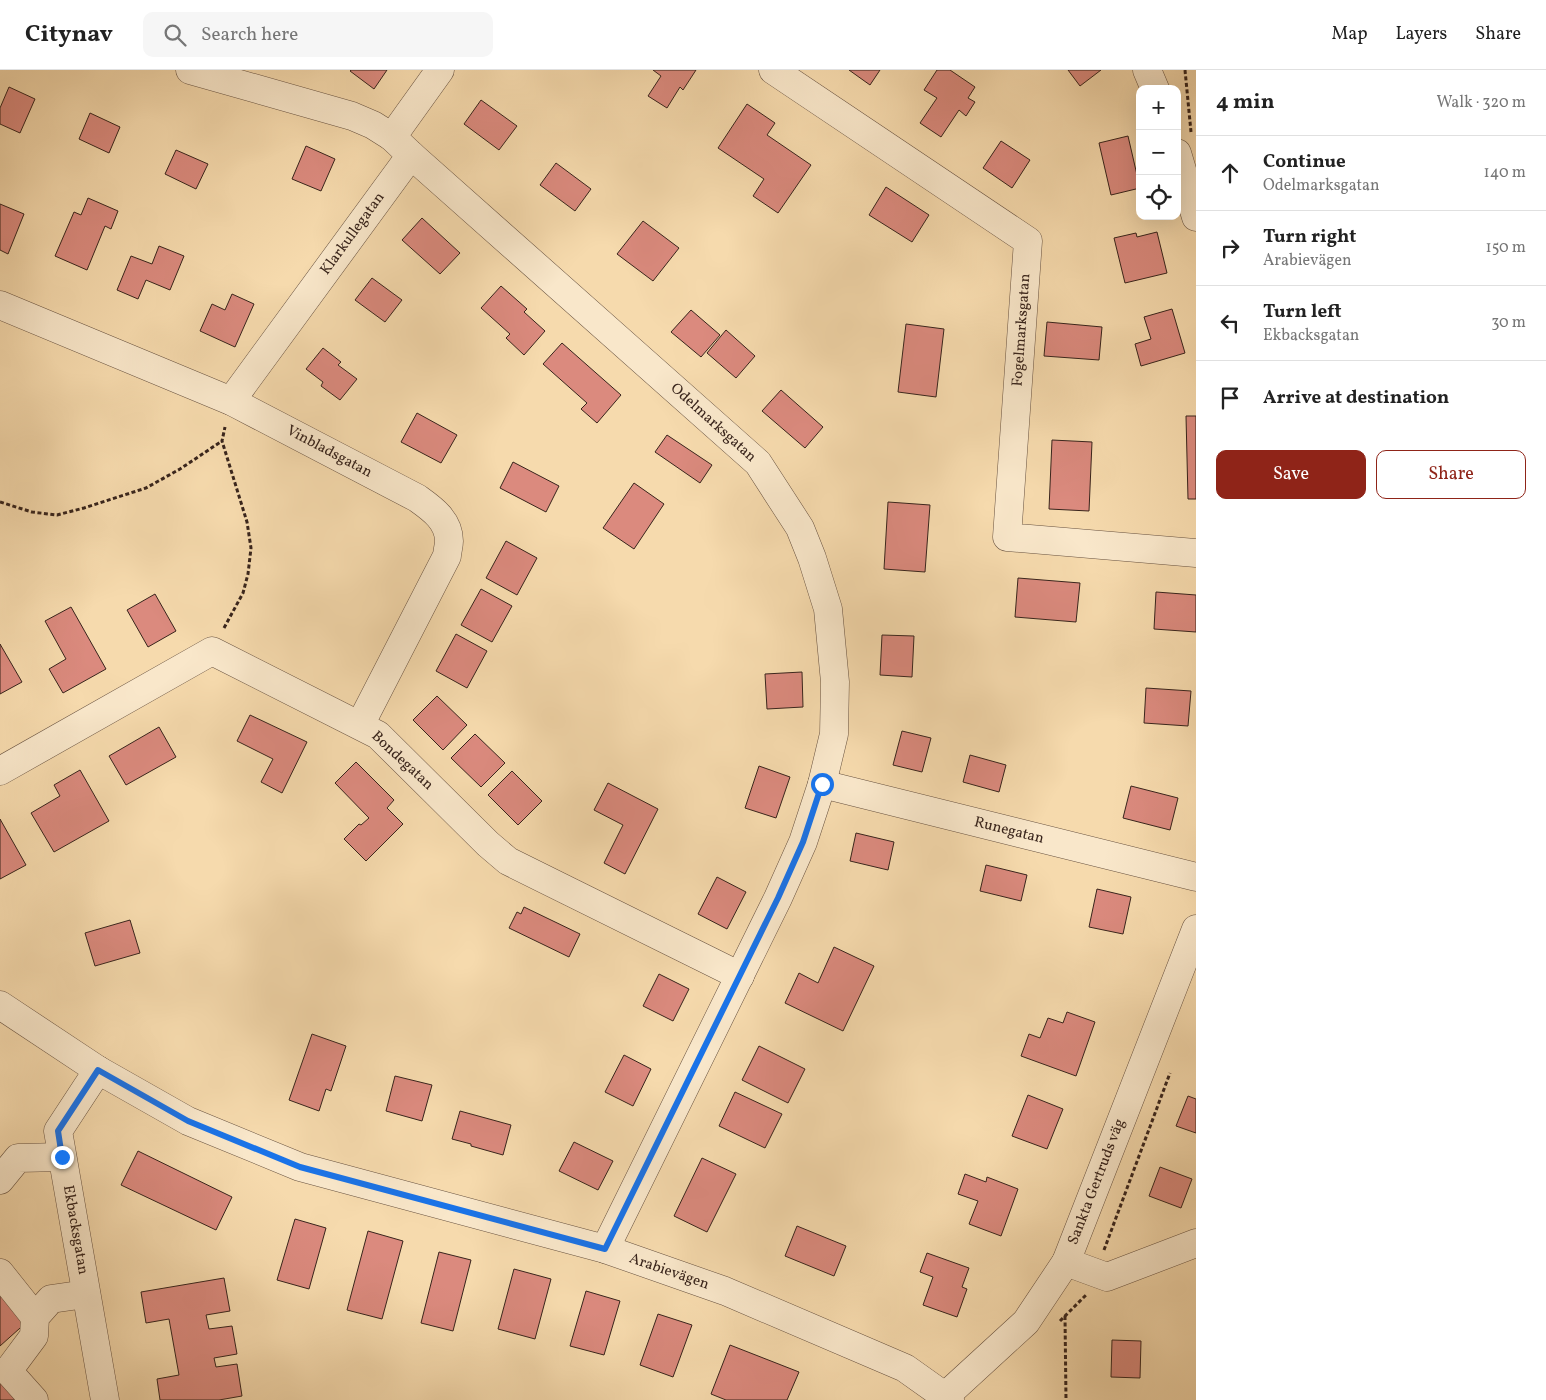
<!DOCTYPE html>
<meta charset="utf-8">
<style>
body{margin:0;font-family:Vollkorn,serif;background:#f6f6f6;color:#222}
.controls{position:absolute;right:15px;top:15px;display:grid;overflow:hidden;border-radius:10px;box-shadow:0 5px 20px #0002}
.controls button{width:45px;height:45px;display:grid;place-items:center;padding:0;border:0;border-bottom:1px solid #e0e0e0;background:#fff;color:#222;font:25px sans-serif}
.stop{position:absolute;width:15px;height:15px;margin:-11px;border:4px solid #1a73e8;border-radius:50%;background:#fff}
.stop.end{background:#1a73e8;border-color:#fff;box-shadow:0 1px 5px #0008}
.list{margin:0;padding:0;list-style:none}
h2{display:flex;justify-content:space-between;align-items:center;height:65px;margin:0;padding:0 20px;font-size:21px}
h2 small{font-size:16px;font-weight:400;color:#767676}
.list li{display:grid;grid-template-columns:32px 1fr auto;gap:15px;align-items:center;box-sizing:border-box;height:75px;padding:0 20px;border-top:1px solid #e0e0e0}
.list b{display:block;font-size:19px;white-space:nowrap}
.list p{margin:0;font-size:16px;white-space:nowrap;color:#767676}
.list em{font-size:16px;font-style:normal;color:#767676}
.actions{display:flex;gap:10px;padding:15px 20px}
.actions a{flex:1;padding:11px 0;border:1px solid #8f2418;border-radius:10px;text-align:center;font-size:18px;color:#8f2418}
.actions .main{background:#8f2418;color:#fff}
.icon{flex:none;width:28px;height:28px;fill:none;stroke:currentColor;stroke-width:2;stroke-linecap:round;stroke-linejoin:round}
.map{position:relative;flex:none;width:1196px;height:1330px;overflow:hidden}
header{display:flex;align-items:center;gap:30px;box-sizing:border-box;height:70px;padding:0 25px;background:#fff;border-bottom:1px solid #e0e0e0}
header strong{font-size:24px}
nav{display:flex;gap:28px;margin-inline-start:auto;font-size:18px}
.search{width:350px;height:45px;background:#f6f6f6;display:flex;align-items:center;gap:12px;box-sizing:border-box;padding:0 18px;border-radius:10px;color:#767676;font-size:19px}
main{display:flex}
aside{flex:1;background:#fff}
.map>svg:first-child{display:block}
.building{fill:#db8a7e;stroke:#38241c}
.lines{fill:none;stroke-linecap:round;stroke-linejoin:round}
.minor-casing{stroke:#685240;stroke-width:29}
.path{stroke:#38241c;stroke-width:3;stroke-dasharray:4 2.5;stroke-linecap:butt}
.minor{stroke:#f9e7ca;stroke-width:28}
.route{stroke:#1a73e8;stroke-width:6}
.labels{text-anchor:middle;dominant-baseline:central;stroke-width:5;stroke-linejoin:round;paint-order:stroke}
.street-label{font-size:15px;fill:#38241c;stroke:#f9e7ca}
</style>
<header>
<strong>Citynav</strong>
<div class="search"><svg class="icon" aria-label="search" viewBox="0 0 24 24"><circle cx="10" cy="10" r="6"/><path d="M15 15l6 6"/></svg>Search here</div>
<nav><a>Map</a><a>Layers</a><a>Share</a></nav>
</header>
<main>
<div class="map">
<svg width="1196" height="1330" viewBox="0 0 1196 1330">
<rect width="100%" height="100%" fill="#f6daad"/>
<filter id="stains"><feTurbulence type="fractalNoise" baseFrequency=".004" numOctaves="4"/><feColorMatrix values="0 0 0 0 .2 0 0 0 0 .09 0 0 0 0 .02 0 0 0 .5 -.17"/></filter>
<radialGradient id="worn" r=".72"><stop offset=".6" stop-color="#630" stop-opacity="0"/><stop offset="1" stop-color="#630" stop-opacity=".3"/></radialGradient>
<g class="building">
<polygon points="351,0 387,0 374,19 350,1"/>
<polygon points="653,0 696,0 683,20 680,17 667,38 648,26 661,6"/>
<polygon points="849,0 880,0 870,15"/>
<polygon points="937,0 950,0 975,17 968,28 975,32 966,46 959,40 941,67 920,53 937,28 924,20"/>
<polygon points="1068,0 1101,0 1080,16"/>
<polygon points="9,17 35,29 20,63 0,54 0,38"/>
<polygon points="481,30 517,56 499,80 464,54"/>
<polygon points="747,34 775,53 767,65 811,95 778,143 753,126 764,109 718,78"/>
<polygon points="90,43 120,57 109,83 79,69"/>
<polygon points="1128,66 1140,118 1111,125 1099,73"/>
<polygon points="1001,71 1030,90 1012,118 983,98"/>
<polygon points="306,76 335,89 321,121 292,109"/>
<polygon points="176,80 208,94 196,119 165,104"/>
<polygon points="556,93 591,119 575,141 540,115"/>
<polygon points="886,117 929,145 912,172 869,145"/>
<polygon points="88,128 118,141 111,159 105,156 87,200 55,186 74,142 81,145"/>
<polygon points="0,134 24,144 8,184 0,180"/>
<polygon points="422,148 460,183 440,204 402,170"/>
<polygon points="643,151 679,178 653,211 617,184"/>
<polygon points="1157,162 1167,203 1125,213 1114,168 1136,163 1137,167"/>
<polygon points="159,176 184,186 170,220 146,210 138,229 117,220 131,186 152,194"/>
<polygon points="372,208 402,230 385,252 355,230"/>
<polygon points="501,216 527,239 524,242 545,261 524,285 506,268 510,264 481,238"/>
<polygon points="232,224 254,234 235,277 200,261 212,234 225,240"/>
<polygon points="1172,239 1185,283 1141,296 1135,274 1151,269 1144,247"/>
<polygon points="691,240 720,265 701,287 671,262"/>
<polygon points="1047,252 1102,257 1099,290 1044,286"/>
<polygon points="906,254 944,259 936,327 898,322"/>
<polygon points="726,260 755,286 736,308 707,283"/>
<polygon points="562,273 621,325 597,353 581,339 587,333 543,294"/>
<polygon points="323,278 341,292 338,295 357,309 340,330 321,316 323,312 306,299"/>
<polygon points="781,320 823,357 805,378 762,341"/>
<polygon points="417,343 457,365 441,393 401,372"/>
<polygon points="1186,346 1196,346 1196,429 1188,429"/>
<polygon points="667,365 712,395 700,413 655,382"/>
<polygon points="1052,370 1092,372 1089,441 1049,439"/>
<polygon points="513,392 559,416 546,442 500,418"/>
<polygon points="634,413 664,434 634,479 603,458"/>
<polygon points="888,432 930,435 925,502 884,499"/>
<polygon points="506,471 537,488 517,525 486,508"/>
<polygon points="1018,508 1080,513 1076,552 1015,547"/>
<polygon points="481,519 512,536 492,572 461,555"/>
<polygon points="1156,522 1196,525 1196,562 1154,559"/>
<polygon points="155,524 176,561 148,577 127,540"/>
<polygon points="71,537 106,599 63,623 49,599 66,589 45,551"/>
<polygon points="456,564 487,581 467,618 436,601"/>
<polygon points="882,565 914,566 912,607 880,605"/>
<polygon points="0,574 22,612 0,624"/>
<polygon points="802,602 803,637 767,639 765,604"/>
<polygon points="1146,618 1191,621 1188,656 1144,653"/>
<polygon points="437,626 467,655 443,680 413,650"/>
<polygon points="250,645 307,672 282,723 261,712 273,689 237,671"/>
<polygon points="159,657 176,687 126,715 109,686"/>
<polygon points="902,661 931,668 922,702 893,695"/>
<polygon points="475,664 505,693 481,717 451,688"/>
<polygon points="970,685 1006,695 999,722 963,712"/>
<polygon points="356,692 394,730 387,738 403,754 366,791 344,769 359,754 361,755 369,748 335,713"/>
<polygon points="759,696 790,707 776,748 745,738"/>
<polygon points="80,700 109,751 54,782 31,743 60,726 54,715"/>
<polygon points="512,701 542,731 518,755 488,725"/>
<polygon points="608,713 658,739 625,804 604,793 623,755 594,740"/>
<polygon points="1131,716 1178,728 1170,760 1123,748"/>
<polygon points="0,749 26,795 0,809"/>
<polygon points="856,763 894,772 888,800 850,791"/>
<polygon points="986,795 1027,805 1021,831 980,821"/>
<polygon points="717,807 746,822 727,859 698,844"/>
<polygon points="1097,819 1131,827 1123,864 1089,857"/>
<polygon points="524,837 580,864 569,887 509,858 517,842 521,844"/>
<polygon points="130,850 140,883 95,896 85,863"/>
<polygon points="834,877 874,896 843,961 785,933 799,903 818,913"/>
<polygon points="659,904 689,919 673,951 643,936"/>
<polygon points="1067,942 1095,952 1076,1006 1021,986 1029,964 1040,968 1048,948 1063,953"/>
<polygon points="312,964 346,976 331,1021 326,1019 319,1041 289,1030"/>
<polygon points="759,976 805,999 788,1033 742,1010"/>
<polygon points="624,985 651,999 633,1036 605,1022"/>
<polygon points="395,1006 432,1015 422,1051 386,1041"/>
<polygon points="735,1022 782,1044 765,1078 719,1056"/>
<polygon points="1028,1025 1063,1039 1047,1079 1012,1066"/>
<polygon points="1188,1026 1196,1029 1196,1063 1176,1056"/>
<polygon points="460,1041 511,1055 503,1085 471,1076 471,1074 452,1069"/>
<polygon points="574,1072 613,1091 598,1120 559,1101"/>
<polygon points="138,1081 232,1127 216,1160 121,1115"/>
<polygon points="702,1088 736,1104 707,1162 674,1146"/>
<polygon points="1160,1097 1192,1109 1181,1138 1149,1126"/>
<polygon points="965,1104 986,1112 987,1107 1018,1119 1001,1166 969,1154 978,1131 958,1124"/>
<polygon points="295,1149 326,1158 309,1219 277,1210"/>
<polygon points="797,1156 846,1176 834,1206 785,1186"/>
<polygon points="368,1161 403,1171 382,1249 347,1240"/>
<polygon points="439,1182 471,1190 453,1261 421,1253"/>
<polygon points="927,1183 969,1198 962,1217 967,1219 957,1247 923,1235 933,1207 920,1202"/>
<polygon points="514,1199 551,1209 535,1269 498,1259"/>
<polygon points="224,1208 230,1241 206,1245 209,1259 232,1256 237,1284 214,1288 216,1297 237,1294 242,1326 219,1330 160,1330 157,1309 179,1305 169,1249 146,1253 141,1222"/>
<polygon points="0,1217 29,1250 0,1276"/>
<polygon points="586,1221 620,1231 604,1285 570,1276"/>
<polygon points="658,1244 692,1255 673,1307 640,1295"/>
<polygon points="1112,1270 1141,1271 1140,1308 1111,1307"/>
<polygon points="730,1275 799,1302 787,1330 726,1330 711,1324"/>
<polygon points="0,1312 16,1330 0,1330"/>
</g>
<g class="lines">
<g class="minor-casing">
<g id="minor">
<polyline points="190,0 352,46 373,55 392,67"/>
<polyline points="773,0 1028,171 1007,467 1196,483"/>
<polyline points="1147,0 1155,19"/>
<polyline points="1177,83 1196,147"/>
<polyline points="411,85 758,393 800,458 812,488 828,539 835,612 834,664 822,714 803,772 778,828 605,1179"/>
<path d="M0,235l231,96 186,97c14,10 32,22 32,43 0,5 -2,11 -2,15l-87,169"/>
<polyline points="231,331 411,85 392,67 440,0"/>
<polyline points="0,701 212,581 378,665 488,774 508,791 740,906"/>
<polyline points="822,714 1196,807"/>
<polyline points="0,935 98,1000 188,1051 300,1097 605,1179 725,1221 905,1298 950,1330"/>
<polyline points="98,1000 58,1061 105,1330"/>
<polyline points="0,1110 18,1088 62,1087"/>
<polyline points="1066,1192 1107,1207 1196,1173"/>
<polyline points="0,1203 35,1247"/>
<polyline points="34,1330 8,1301 34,1266 35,1247 51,1229 86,1224"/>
<polyline points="941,1330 1026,1252 1066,1192 1196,859"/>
</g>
</g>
<g class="path">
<polyline points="1185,0 1191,62"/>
<polyline points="0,432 32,442 57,445 84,438 146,418 180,399 222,371"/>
<polyline points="224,558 243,523 248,504 251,478 247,452 222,371 225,357"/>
<polyline points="1104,1180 1170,1003"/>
<polyline points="1065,1246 1066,1330"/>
<polyline points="1060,1251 1086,1225"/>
</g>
<use href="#minor" class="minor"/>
</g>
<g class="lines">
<polyline class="route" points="62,1087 58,1061 98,1000 188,1051 300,1097 605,1179 778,828 803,772 822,714"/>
</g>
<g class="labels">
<g class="street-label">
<text transform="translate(353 164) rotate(-54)">Klarkullegatan</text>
<text transform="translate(1022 260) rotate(-86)">Fogelmarksgatan</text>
<text transform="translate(713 353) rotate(42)">Odelmarksgatan</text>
<text transform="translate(329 382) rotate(28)">Vinbladsgatan</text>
<text transform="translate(402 691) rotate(43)">Bondegatan</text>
<text transform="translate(1009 761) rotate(14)">Runegatan</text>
<text transform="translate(1097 1112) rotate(-69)">Sankta Gertruds väg</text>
<text transform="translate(75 1160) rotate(80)">Ekbacksgatan</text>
<text transform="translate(669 1202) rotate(19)">Arabievägen</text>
</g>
</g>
<rect width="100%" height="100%" filter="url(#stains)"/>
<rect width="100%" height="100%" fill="url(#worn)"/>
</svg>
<div class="controls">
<button>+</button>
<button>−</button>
<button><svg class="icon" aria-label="locate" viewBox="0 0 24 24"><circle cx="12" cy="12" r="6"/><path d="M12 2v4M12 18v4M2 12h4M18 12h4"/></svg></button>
</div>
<div class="stop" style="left:822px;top:714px"></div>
<div class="stop end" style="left:62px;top:1087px"></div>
</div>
<aside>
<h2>4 min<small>Walk · 320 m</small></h2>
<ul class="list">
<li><svg class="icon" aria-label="ahead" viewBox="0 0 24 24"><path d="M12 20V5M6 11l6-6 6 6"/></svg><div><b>Continue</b><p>Odelmarksgatan</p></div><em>140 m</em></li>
<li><svg class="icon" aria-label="right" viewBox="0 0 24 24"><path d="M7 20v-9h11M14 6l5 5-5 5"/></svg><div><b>Turn right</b><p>Arabievägen</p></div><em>150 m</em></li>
<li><svg class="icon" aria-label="left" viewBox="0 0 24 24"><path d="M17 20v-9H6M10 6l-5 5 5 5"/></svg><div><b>Turn left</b><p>Ekbacksgatan</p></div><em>30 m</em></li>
<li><svg class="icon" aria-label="arrive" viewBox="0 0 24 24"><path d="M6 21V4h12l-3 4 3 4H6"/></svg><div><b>Arrive at destination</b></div></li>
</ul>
<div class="actions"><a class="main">Save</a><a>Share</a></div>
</aside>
</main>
